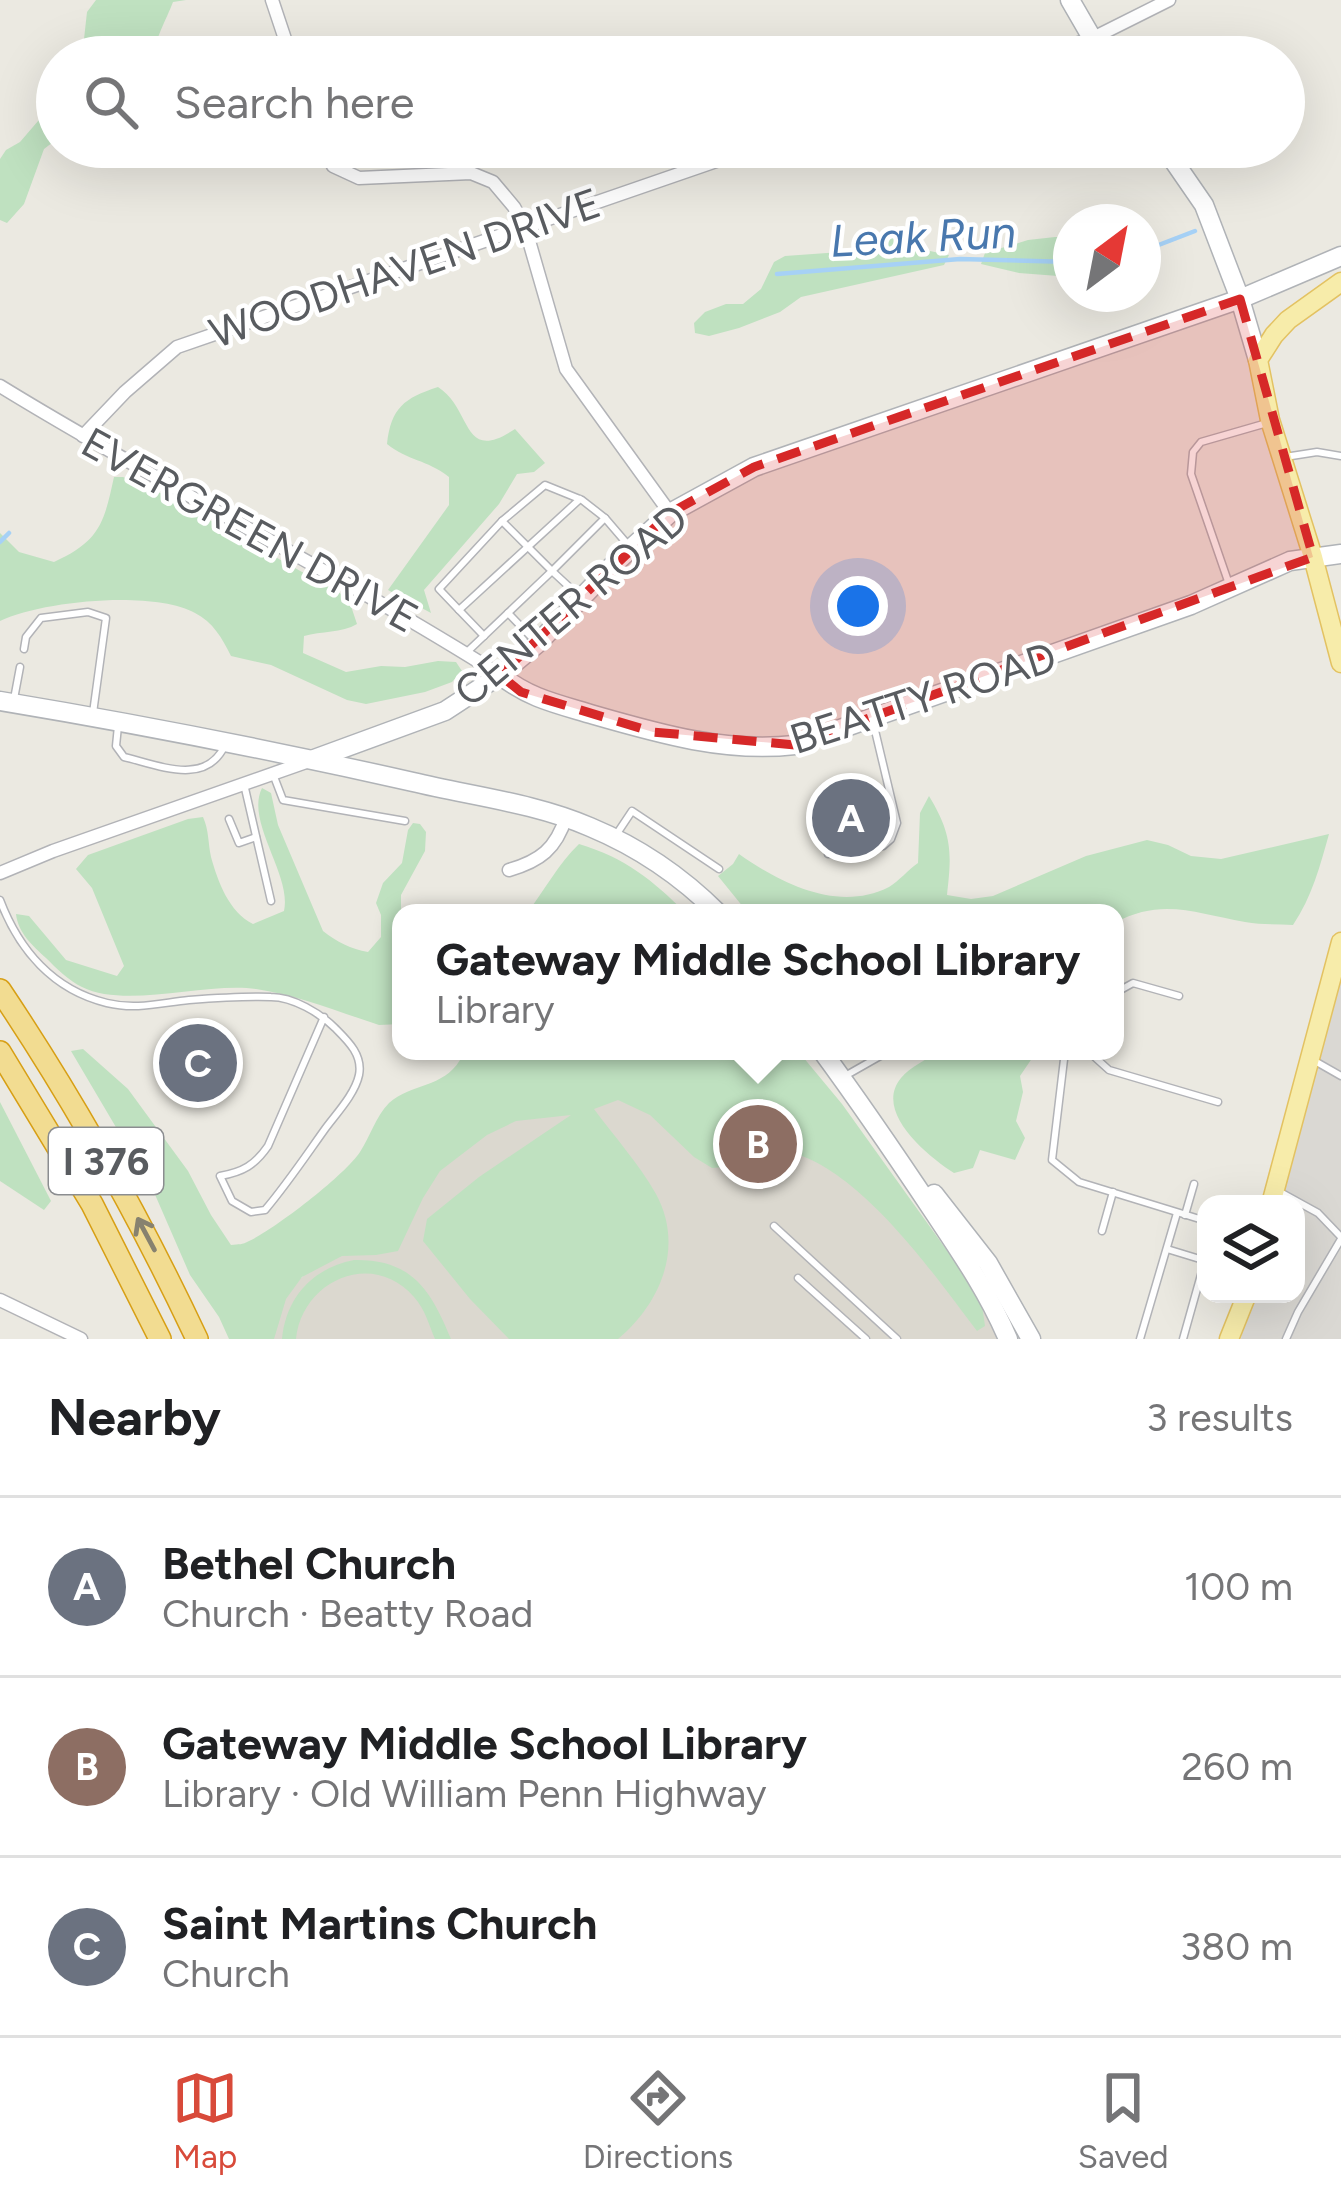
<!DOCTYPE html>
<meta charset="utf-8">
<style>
body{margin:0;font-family:Figtree,sans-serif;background:#f6f6f6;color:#202124}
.controls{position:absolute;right:36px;bottom:36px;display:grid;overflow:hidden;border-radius:24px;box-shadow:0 12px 48px #0002}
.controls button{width:108px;height:108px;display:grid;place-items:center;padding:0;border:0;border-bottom:3px solid #e0e0e0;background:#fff;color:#202124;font:60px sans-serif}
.compass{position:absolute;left:1053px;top:204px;width:108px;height:108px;border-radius:50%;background:#fff;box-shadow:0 12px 48px #0002;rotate:32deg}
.you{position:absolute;left:858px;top:606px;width:42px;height:42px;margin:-30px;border:9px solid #fff;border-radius:50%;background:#1a73e8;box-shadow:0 0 0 18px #1a73e833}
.badge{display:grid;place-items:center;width:78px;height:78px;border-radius:50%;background:#d84a3a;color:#fff;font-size:39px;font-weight:700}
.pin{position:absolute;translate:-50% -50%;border:6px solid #fff;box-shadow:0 3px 12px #0006}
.popup{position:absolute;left:392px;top:904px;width:732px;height:156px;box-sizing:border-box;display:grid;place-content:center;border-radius:24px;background:#fff;filter:drop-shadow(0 3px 9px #0005);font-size:39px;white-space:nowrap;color:#757577}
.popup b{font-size:45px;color:#202124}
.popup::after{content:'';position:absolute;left:50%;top:100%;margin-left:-24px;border:24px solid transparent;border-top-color:#fff}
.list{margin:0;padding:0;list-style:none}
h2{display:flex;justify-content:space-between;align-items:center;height:156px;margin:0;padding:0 48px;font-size:51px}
h2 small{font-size:39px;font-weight:400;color:#757577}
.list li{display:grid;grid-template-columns:78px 1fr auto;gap:36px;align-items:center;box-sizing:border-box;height:180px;padding:0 48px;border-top:3px solid #e0e0e0}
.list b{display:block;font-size:45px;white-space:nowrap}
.list p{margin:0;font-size:39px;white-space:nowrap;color:#757577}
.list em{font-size:39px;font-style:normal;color:#757577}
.icon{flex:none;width:66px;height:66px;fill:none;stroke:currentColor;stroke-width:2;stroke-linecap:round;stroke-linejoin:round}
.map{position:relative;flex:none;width:1341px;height:1339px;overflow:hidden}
.search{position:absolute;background:#fff;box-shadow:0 12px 48px #0002;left:36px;right:36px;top:36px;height:132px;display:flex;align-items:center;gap:30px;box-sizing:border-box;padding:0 42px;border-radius:66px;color:#757577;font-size:45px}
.sheet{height:696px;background:#fff}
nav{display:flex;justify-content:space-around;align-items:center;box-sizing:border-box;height:168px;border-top:3px solid #e0e0e0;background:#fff;font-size:33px;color:#757577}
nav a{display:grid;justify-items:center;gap:6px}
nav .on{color:#d84a3a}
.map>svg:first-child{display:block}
.industrial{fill:#dad8d3}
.education{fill:#dbd8cf}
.green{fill:#bfe1c0}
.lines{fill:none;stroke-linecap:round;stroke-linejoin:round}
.stream{stroke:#a6d1f6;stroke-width:4.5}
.lane-casing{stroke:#b2b3b7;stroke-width:9}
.street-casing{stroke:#b2b3b7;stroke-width:15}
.secondary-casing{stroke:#b0b3b7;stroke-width:21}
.primary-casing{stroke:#e3c262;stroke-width:21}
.highway-casing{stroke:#d79f15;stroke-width:24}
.lane{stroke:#fff;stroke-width:6}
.street{stroke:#fff;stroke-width:12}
.secondary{stroke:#fff;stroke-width:18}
.primary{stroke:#f7ecaa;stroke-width:18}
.highway{stroke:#f2dc91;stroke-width:21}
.oneway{stroke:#87826f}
.marked{fill:#d62828;fill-opacity:0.2;stroke:#d62828;stroke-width:9;stroke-dasharray:24 15;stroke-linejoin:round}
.labels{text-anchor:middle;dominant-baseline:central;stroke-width:9;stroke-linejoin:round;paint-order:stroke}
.shield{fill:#fff;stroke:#8b8d90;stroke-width:3}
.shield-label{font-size:39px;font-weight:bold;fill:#595c60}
.street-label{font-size:42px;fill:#595c60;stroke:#fff}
.water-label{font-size:45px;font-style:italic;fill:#4978ae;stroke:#fff}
</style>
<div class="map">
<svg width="1341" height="1339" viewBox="0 0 1341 1339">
<rect width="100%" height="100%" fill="#ebe9e1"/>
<polygon class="industrial" points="1341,942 1341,1339 1241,1339 1248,1294 1296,1294 1296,1204 1271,1204"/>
<polygon class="education" points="656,1095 815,1135 967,1285 1001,1339 270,1339 278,1299 492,1105"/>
<g class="green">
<path d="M96,0h90l-13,2c-6,16 -20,41 -19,55h-72l5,-45z"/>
<polygon points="57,99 57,139 44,149 24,204 7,223 0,220 0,159 6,150 20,142"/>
<polygon points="893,236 930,251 949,255 944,265 801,297 780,312 739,328 709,336 695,333 694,323 705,312 726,304 743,304 761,289 774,262 785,256 841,252"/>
<polygon points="1055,237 1071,237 1071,277 1019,273 981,264 985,253 1028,240"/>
<path d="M438,387c35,22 23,78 77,42l30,34 -11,9 -17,2 -18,30 -75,86 7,23 -43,-23 61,-85v-28c-23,-18 -41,-16 -62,-33 4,-36 17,-46 51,-57z"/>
<path d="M114,477h9l42,18 178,100 8,11 6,18c-15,9 -36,7 -53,12l-1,17 43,19 35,-6 24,1 33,-6 18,1 6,9 -10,11 -27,10 -59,12 -19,-4 -76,-35 -40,-9c-9,-18 -18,-34 -36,-43 -43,-23 -152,-12 -195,8v-88l19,19 35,10c46,-21 50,-39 60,-85z"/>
<path d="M262,788l9,5 7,32 45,106c14,11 28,18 45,21l13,-15v-22l-5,-12 7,-20 19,-20 6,-33 5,-7 7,1 6,8 -1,19 -24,44v129l-22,1c-40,-13 -82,-30 -123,-36 -50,-7 -130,20 -174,-2 -13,-6 -26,-19 -36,-29 -13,-12 -28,-25 -30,-44l13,2 37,44 51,16 7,-10 -32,-78 -16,-19 12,-14 100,-36 15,-2c6,13 5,26 8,40 7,25 18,55 42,67l31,-13c8,-36 -39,-89 -22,-123z"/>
<path d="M929,796c23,38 23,56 18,99l24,4 22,-3 93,-40 61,-16 21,5 23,11 30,3 108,-25c-9,32 -17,63 -36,91 -16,-1 -32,0 -48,-3 -48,-8 -83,-25 -130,1v-10h-367l-30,-37 15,-12 6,-10c41,29 99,59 150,33 10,-6 19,-17 29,-24l2,-50z"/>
<path d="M579,844c47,14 73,36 107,69h-159c18,-23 31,-49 52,-69z"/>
<path d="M83,1049l45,40 60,82 23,44 20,30c8,-1 11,0 18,-4 26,-12 95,-65 111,-89 10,-15 16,-36 29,-49 23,-20 54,-15 71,-43l-4,-9h342l44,53 139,194 4,28 -8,5c-45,-59 -120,-168 -196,-181l-17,14 -52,4 -18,-11 -44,-42 -32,-15 -24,9c20,27 45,55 62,85 29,53 4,110 -38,145h-109l-39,-40 -47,-58 4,-22 52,-42 92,-62 -55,6 -29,14 -47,36 -17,27 -25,53 -22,4 -34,1 -40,21 -16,22 -12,40h-45l-10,-22 -29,-42 -37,-85 -82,-139z"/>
<path d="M940,1051h97l-17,25 3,16 -7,29 9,17 -10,22 -35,-10 -7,18 -19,5c-26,-17 -81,-61 -53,-95 9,-11 26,-19 39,-27z"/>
<polygon points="0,1102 51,1201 44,1210 0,1181"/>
<path d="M354,1260c59,-1 77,31 97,79h-16c-6,-14 -10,-30 -21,-42 -41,-48 -112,-17 -118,42h-14c4,-42 31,-71 72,-79z"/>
</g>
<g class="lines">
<g class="stream">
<polyline points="1143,251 1195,231"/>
<polyline points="777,274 960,259 1071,262"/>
<polyline points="0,542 9,533"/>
</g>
<g class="lane-casing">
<g id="lane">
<polyline points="1285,457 1317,452 1341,456"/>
<polyline points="580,499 459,610 439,589 502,521 545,485 582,500 605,518"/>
<polyline points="502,521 552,571 605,518 629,546"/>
<polyline points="1229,584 1191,474 1193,452 1201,442 1267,423"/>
<polyline points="459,610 484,636"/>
<polyline points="508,613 535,641"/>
<polyline points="24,649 26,637 41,618 88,612 106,618 93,713"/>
<polyline points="466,653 552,571 580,597"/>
<polyline points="14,699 20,667"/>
<path d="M118,726l-2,20 8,11c34,8 82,30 101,-12"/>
<polyline points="273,774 283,800 405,821"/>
<polyline points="244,784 271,901"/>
<polyline points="229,819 239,843 256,837"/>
<polyline points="616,835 632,811 719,869"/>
<polyline points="828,854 883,846 891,839 897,823 873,722"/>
<path d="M0,900c19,50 53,90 107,103 29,7 53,0 82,-3 27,-2 55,-4 82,-3 22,0 49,16 64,31 13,13 28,27 24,47 -4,19 -23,39 -34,54 -20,28 -38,55 -60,81l-14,2 -19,-11 -12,-25c23,-4 35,-11 48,-30l56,-129"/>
<polyline points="1115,993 1133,983 1179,996"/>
<polyline points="1065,1051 1052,1160 1079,1182 1206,1221"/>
<polyline points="1088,1051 1109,1070 1218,1102"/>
<polyline points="1313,1060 1341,1076"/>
<polyline points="845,1076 889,1051"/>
<polyline points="1278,1191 1318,1213 1341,1237"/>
<polyline points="1185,1215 1194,1184"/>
<polyline points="774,1226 897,1339"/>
<polyline points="1102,1231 1113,1192"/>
<polyline points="1167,1249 1203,1260"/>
<polyline points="798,1278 866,1339"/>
<polyline points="1140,1339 1177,1213"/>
<polyline points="1183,1339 1206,1257"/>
<polyline points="1286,1339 1298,1312 1341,1239"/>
</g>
</g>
<g class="street-casing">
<g id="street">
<polyline points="272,0 291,57"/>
<polyline points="1036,57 1091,39 1169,0"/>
<polyline points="325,147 333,166 359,178 471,173 493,182 514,207 525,227 566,369 670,513"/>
<path d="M0,386c164,101 337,186 500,289"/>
<polyline points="83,436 125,392 177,347 757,147"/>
<path d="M509,870c31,-9 47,-21 57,-53"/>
<polyline points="0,873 53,851 309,761"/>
<polyline points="0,1300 81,1339"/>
</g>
</g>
<g class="secondary-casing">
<g id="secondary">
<polyline points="1070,0 1103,57"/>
<polyline points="1164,147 1204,205 1240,299 1258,360"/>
<path d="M500,675c30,24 58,29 94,40 66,19 132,38 201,30l396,-140 99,-44 51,-7"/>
<path d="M0,701c138,23 276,50 413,81 58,14 122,21 177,45 48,20 91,49 128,86"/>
<polyline points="314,759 445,711 500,675 538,643 615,563 670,513 754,467 1240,299 1341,256"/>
<path d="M822,1051c39,53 75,106 111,160 28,42 55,81 75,128"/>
<polyline points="934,1194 988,1263 1031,1339"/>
</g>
</g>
<g class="primary-casing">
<g id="primary">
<polyline points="1341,282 1288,320 1274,335 1258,360 1270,420 1313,557 1341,663"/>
<polyline points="1271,1204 1341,942"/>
<polyline points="1229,1339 1247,1294"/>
</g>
</g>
<g class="highway-casing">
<g id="highway">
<path d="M0,990c75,112 140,228 197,349"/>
<polyline points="0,1052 92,1204 160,1339"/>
</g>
</g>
<use href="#lane" class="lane"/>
<use href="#street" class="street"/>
<use href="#secondary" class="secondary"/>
<use href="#primary" class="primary"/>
<use href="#highway" class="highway"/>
</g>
<defs><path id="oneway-shaft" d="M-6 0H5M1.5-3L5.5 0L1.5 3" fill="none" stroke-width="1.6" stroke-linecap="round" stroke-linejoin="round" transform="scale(3)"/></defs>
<use class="oneway" href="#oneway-shaft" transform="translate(146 1234) rotate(-118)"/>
<path class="marked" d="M1240,299l73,258 -518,188 -142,-13 -132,-40 -21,-17 170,-162 84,-46z"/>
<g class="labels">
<rect class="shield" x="49" y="1128" width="114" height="66" rx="9"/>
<g class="shield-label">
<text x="106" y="1161">I 376</text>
</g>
<g class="street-label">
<text transform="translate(405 268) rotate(-19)">WOODHAVEN DRIVE</text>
<text transform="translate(250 530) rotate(29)">EVERGREEN DRIVE</text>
<text transform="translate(571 605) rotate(-40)">CENTER ROAD</text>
<text transform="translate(923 698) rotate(-18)">BEATTY ROAD</text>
</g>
<g class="water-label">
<text transform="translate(923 236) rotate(-3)">Leak Run</text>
</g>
</g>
</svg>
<div class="controls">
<button><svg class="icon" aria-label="layers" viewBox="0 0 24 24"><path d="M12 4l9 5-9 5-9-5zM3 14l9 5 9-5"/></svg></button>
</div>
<svg class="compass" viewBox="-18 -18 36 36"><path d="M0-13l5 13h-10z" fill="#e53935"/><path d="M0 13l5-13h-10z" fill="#757577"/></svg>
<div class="you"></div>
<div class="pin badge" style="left:851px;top:818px;background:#6b7280">A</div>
<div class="pin badge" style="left:758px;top:1144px;background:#8d6e63">B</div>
<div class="popup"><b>Gateway Middle School Library</b>Library</div>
<div class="pin badge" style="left:198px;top:1063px;background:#6b7280">C</div>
<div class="search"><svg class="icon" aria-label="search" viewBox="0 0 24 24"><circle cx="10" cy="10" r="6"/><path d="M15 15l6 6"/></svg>Search here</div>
</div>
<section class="sheet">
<h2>Nearby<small>3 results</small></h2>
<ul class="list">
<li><span class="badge" style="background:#6b7280">A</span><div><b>Bethel Church</b><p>Church · Beatty Road</p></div><em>100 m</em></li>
<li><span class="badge" style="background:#8d6e63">B</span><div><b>Gateway Middle School Library</b><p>Library · Old William Penn Highway</p></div><em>260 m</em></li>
<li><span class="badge" style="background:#6b7280">C</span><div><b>Saint Martins Church</b><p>Church</p></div><em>380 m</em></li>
</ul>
</section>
<nav>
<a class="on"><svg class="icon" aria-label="map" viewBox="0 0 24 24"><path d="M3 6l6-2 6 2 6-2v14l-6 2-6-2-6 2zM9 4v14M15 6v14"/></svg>Map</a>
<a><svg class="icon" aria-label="directions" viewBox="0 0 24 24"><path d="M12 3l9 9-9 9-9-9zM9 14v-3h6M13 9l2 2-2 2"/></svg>Directions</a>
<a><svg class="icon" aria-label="saved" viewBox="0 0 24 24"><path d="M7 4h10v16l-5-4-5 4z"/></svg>Saved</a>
</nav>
